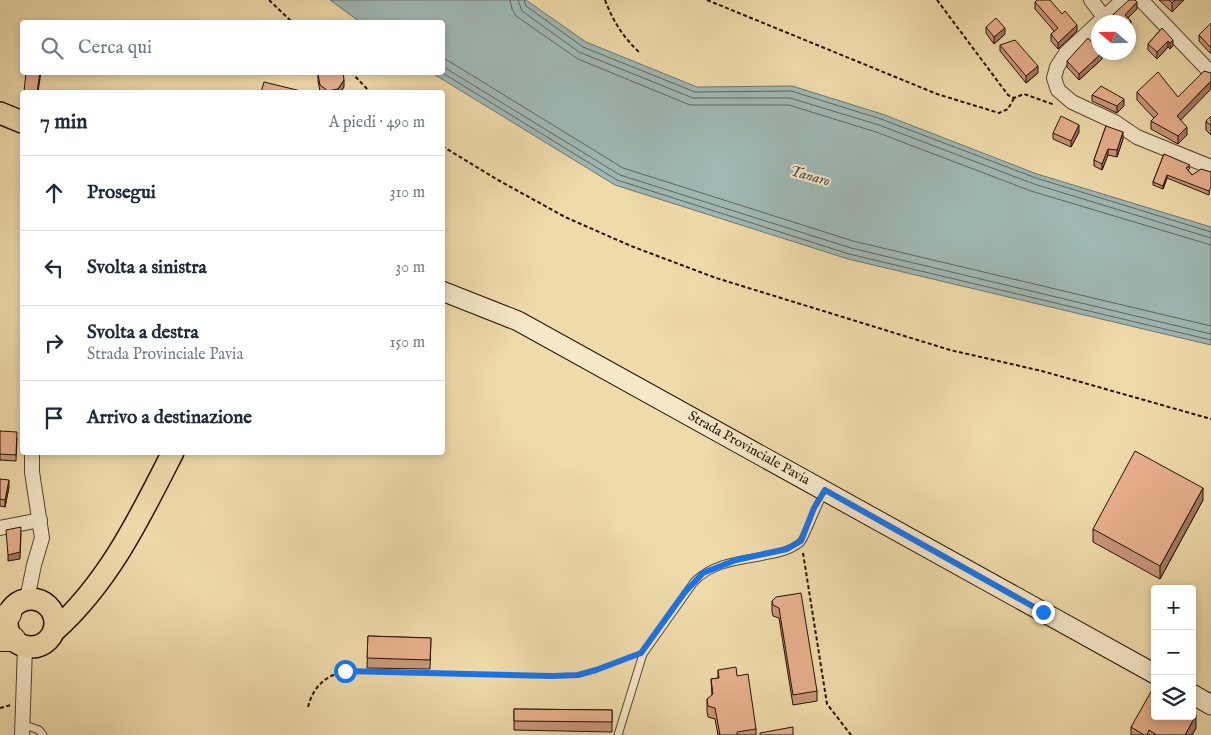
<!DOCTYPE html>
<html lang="it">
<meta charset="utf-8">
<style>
body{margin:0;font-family:"IM FELL English",serif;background:#f6f6f7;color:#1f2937}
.controls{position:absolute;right:15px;bottom:15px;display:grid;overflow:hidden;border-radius:5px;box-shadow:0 2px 8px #0003}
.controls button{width:45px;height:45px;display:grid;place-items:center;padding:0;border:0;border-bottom:1px solid #e0e1e3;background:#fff;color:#1f2937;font:25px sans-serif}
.compass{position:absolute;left:1091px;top:15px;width:45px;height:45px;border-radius:50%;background:#fff;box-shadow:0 2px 8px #0003;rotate:290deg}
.stop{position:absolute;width:15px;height:15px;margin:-11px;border:4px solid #1a73e8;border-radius:50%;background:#fff}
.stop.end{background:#1a73e8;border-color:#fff;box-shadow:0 1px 5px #0008}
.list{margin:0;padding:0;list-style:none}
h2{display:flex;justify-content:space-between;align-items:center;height:65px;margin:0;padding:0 20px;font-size:21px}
h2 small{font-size:16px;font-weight:400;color:#747a83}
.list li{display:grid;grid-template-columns:32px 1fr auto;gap:15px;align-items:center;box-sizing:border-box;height:75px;padding:0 20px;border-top:1px solid #e0e1e3}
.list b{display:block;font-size:19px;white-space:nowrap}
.list p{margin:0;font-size:16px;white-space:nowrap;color:#747a83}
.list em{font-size:16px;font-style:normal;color:#747a83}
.icon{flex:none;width:28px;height:28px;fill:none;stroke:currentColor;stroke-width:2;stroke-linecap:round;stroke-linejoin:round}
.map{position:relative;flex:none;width:1211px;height:735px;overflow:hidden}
.search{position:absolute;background:#fff;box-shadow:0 2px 8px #0003;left:20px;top:20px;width:425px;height:55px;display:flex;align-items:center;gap:12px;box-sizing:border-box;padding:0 18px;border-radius:5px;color:#747a83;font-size:19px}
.panel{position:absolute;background:#fff;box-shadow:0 2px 8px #0003;left:20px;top:90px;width:425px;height:365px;border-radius:5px}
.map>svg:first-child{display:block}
.water{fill:#9fb8b4;stroke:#6e756e}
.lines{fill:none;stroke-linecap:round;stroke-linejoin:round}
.shore{stroke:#62645c;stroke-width:1}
.lane-casing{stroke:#57432e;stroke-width:9}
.street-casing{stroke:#57432e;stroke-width:16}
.secondary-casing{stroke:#241104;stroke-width:21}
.primary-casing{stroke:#241104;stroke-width:24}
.highway-casing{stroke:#241104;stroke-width:26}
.path{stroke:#241104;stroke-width:2;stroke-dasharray:4 2.5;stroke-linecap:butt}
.lane{stroke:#f5e7c8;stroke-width:7}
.street{stroke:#f5e7c8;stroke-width:14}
.secondary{stroke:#f5e7c8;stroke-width:19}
.primary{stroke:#efdaaa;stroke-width:21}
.highway{stroke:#efdaaa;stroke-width:24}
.wall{fill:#c8977a;stroke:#241104}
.shaded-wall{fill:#a27b63;stroke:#241104}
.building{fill:#e8b08e;stroke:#241104}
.route{stroke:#1a73e8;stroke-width:6}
.labels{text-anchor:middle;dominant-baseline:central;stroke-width:4;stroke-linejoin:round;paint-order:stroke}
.street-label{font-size:14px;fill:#241104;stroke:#f5e7c8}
.water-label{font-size:15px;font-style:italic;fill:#4f4b42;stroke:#f5e7c8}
</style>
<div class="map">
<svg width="1211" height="735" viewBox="0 0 1211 735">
<rect width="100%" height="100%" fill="#efdaaa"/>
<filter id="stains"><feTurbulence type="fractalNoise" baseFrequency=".004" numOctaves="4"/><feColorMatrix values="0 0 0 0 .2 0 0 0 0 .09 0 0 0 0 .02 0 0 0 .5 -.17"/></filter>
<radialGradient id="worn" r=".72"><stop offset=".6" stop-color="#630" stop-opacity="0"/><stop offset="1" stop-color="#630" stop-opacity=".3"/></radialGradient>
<polygon class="water" points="330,0 526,0 586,42 697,87 792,86 882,114 1037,174 1211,227 1211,345 848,259 615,185 432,73 442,72 442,22 360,22"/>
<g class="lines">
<g class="shore">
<polyline points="510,0 512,9 516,16 578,59 690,105 789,105 876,132 1031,191 1211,245"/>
<polyline points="518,0 522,11 579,52 693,98 790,98 879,125 1034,184 1211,238"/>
<polyline points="524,0 526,6 583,47 695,92 791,91 881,119 1036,178 1211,232"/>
<polyline points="442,57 623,168 853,241 1211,326"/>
<polyline points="442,66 620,175 851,248 1211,334"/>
<polyline points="441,72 617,180 849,254 1211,340"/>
</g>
<g class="lane-casing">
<g id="lane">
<polyline points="22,724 39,730 43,735"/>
<path d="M618,735l25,-81 51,-72c30,-31 82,-18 107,-40 4,-4 17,-40 23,-49"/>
</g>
</g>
<g class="street-casing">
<g id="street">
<polyline points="1091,0 1104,17"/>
<polyline points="1123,0 1066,53 1057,67 1054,78 1058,90 1072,102 1115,122 1137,137 1211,167"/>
<polyline points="1141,0 1211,73"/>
<polyline points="0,528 40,520"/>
<polyline points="27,599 34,565 42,538 32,472 32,452"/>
<polyline points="22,735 25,647"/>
</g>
</g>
<g class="secondary-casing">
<g id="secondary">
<polyline points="442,291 518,321 1155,674"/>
<polyline points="1192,694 1211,705"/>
</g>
</g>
<g class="primary-casing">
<g id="primary">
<polyline points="0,113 22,122"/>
<circle cx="31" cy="623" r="24"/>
<path d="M54,631c55,-49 86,-114 119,-179"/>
</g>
</g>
<g class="highway-casing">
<g id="highway">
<polyline points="0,621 9,614"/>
<polyline points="0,639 13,639"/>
</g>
</g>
<g class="path">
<polyline points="269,0 292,22"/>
<path d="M605,0c8,21 18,37 34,52"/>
<polyline points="707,0 937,94 999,113 1008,109 1014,98"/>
<polyline points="937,0 1008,95 1014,98 1024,94 1055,105"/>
<polyline points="351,72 370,92"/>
<polyline points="442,146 498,180 565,217 631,246 716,278 950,350 1042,371 1211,419"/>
<polyline points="803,553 827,704 851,735"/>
<path d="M308,707c5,-20 17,-31 37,-36l218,5c25,-1 47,-11 70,-20"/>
<polyline points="0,708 11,705"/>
</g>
<use href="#lane" class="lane"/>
<use href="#street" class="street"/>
<use href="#secondary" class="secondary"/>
<use href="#primary" class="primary"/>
<use href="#highway" class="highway"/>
</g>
<g class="wall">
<polygon points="1159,0 1184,0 1172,12"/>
<polygon points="1035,2 1077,31 1058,49 1051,41 1051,34 1054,31 1035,9"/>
<polygon points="1211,23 1211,54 1199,41 1199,35"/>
<polygon points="986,27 1005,34 994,44 986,33"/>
<polygon points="1162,28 1173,46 1170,49 1168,47 1157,59 1148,50 1148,44"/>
<polygon points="22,35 22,56 21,56 21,46"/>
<polygon points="1000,45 1038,73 1026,83 1000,51"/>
<polygon points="1102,59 1079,80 1067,67 1067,61"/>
<polygon points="318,74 344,87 340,92 322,92 320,91 318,81"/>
<polygon points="1137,92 1180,120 1187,135 1178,144 1151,129 1151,121 1154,118 1137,100"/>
<polygon points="1092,95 1124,106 1117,113 1092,101"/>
<polygon points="1211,116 1211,135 1206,130 1206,121"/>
<polygon points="1106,126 1123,139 1117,157 1108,155 1102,170 1094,166 1094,160"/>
<polygon points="1079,132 1071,147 1053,139 1053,133"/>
<polygon points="1164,154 1190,168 1188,170 1192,175 1211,172 1209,195 1167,178 1163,189 1153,185 1153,182"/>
<polygon points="0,431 17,438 16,461 0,460"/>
<polygon points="0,479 9,487 5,507 0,506"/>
<polygon points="1203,500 1160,579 1093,542 1093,529"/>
<polygon points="776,597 817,691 817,701 793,705 779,618 773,616 772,611 772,601"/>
<polygon points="368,636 431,638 430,669 367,668"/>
<polygon points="718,670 737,676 756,729 756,735 718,735 715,719 708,717 707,711 707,699 712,696 711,679 718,678"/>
<polygon points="514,709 612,710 612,732 514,730"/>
<polygon points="1131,727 1196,728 1192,735 1131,735"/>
</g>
<g class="shaded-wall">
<polygon points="1175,0 1184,0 1172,12 1172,3"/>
<polygon points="1137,2 1137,9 1125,21 1125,15"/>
<polygon points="1131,21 1131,27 1128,30 1128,24"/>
<polygon points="1077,25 1077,31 1058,49 1058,43"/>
<polygon points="1005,28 1005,34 994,44 994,37"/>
<polygon points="1173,40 1173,46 1170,49 1170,43"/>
<polygon points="1168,41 1168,47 1157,59 1157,52"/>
<polygon points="1102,53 1102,59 1079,80 1079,74"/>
<polygon points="1038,66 1038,73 1026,83 1026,76"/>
<polygon points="40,72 41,72 38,92 37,92"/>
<polygon points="344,80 344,87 340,92 338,92 338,89"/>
<polygon points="1211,81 1211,89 1177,124 1177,116"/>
<polygon points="1124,99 1124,106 1117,113 1117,106"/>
<polygon points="1079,125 1079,132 1071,147 1071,141"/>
<polygon points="1187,127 1187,135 1178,144 1178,136"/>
<polygon points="1123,132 1123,139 1117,157 1117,150"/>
<polygon points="1108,149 1108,155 1102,170 1102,164"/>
<polygon points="1167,175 1167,178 1163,189 1163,186"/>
<polygon points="9,480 9,487 5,507 5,500"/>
<polygon points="1203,488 1203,500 1160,579 1160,566"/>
<polygon points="21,533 20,559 8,561 8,555"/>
<polygon points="1196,715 1196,728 1192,735 1185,735"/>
</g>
<g class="building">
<polygon points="1037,0 1050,0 1062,14 1065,11 1077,25 1058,43 1051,34 1058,28 1035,2"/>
<polygon points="1129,0 1135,0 1137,2 1125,15 1131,21 1128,24 1128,22 1105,22"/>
<polygon points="1169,0 1175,0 1172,3"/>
<polygon points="996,18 1005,28 994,37 986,27"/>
<polygon points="1211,23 1211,48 1199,35"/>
<polygon points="1162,28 1173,40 1170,43 1168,41 1157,52 1148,44"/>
<polygon points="22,35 22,47 21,46"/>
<polygon points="1088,38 1098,49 1098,52 1102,53 1079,74 1067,61"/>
<polygon points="1015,40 1038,66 1026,76 1000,45"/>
<polygon points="1204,71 1211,73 1211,81 1177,116 1187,127 1178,136 1151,121 1158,114 1137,92 1158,72 1178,97"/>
<polygon points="26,72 40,72 37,92 24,92"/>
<polygon points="319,72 343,72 344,80 338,89 328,91 320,85 318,74"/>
<polygon points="264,82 305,92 261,92"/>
<polygon points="1101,86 1124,99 1117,106 1092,95"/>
<polygon points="1061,116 1079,125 1071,141 1053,133"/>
<polygon points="1211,116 1211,126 1206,121"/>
<polygon points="1106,126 1123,132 1117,150 1108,149 1102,164 1094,160"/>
<polygon points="1164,154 1190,165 1186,168 1192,175 1201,169 1211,172 1211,187 1209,191 1167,175 1163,186 1153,182"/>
<polygon points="0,431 17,432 16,455 0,454"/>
<polygon points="1135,451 1203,488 1160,566 1093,529"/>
<polygon points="0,479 9,480 5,500 0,499"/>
<polygon points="21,527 20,552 8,555 6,530"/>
<polygon points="801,593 817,691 793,695 779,608 773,605 772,601 776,597"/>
<polygon points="368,636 431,638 430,660 367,658"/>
<polygon points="736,667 737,676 748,674 756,729 737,732 737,735 720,735 715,708 708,706 707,699 713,694 711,679 719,678 718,670"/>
<polygon points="1152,690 1155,692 1155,716 1192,716 1192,713 1196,715 1185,735 1157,735 1149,730 1147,735 1144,735 1131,727"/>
<polygon points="514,709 612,710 612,722 514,721"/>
<polygon points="793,727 793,735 760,735 760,733"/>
</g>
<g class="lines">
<polyline class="route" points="345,671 552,676 578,675 596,670 641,653 685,592 703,573 736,560 787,549 801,541 814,508 825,490 1043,612"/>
</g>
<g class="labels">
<g class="street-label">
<text transform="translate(749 448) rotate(29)">Strada Provinciale Pavia</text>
</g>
<g class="water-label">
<text transform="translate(810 176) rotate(16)">Tanaro</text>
</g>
</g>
<rect width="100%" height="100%" filter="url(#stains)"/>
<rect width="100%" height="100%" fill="url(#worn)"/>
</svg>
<div class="controls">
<button>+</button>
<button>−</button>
<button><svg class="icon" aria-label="layers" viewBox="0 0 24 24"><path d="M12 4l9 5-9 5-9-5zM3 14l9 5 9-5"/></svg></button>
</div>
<svg class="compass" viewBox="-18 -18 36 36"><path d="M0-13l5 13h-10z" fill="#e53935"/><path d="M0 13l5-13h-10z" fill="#747a83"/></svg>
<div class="stop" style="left:345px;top:671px"></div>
<div class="stop end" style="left:1043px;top:612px"></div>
<div class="search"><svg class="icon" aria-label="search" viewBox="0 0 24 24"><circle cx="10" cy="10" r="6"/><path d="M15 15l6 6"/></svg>Cerca qui</div>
<section class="panel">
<h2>7 min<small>A piedi · 490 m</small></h2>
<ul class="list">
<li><svg class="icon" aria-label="ahead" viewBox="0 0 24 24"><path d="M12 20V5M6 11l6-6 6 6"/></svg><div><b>Prosegui</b></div><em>310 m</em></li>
<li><svg class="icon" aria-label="left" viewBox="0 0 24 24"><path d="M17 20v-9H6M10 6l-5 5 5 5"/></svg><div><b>Svolta a sinistra</b></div><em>30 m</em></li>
<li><svg class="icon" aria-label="right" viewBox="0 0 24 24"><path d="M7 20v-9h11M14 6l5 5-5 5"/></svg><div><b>Svolta a destra</b><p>Strada Provinciale Pavia</p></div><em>150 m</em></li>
<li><svg class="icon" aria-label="arrive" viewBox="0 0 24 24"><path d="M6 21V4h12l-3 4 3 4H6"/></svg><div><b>Arrivo a destinazione</b></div></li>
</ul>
</section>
</div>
